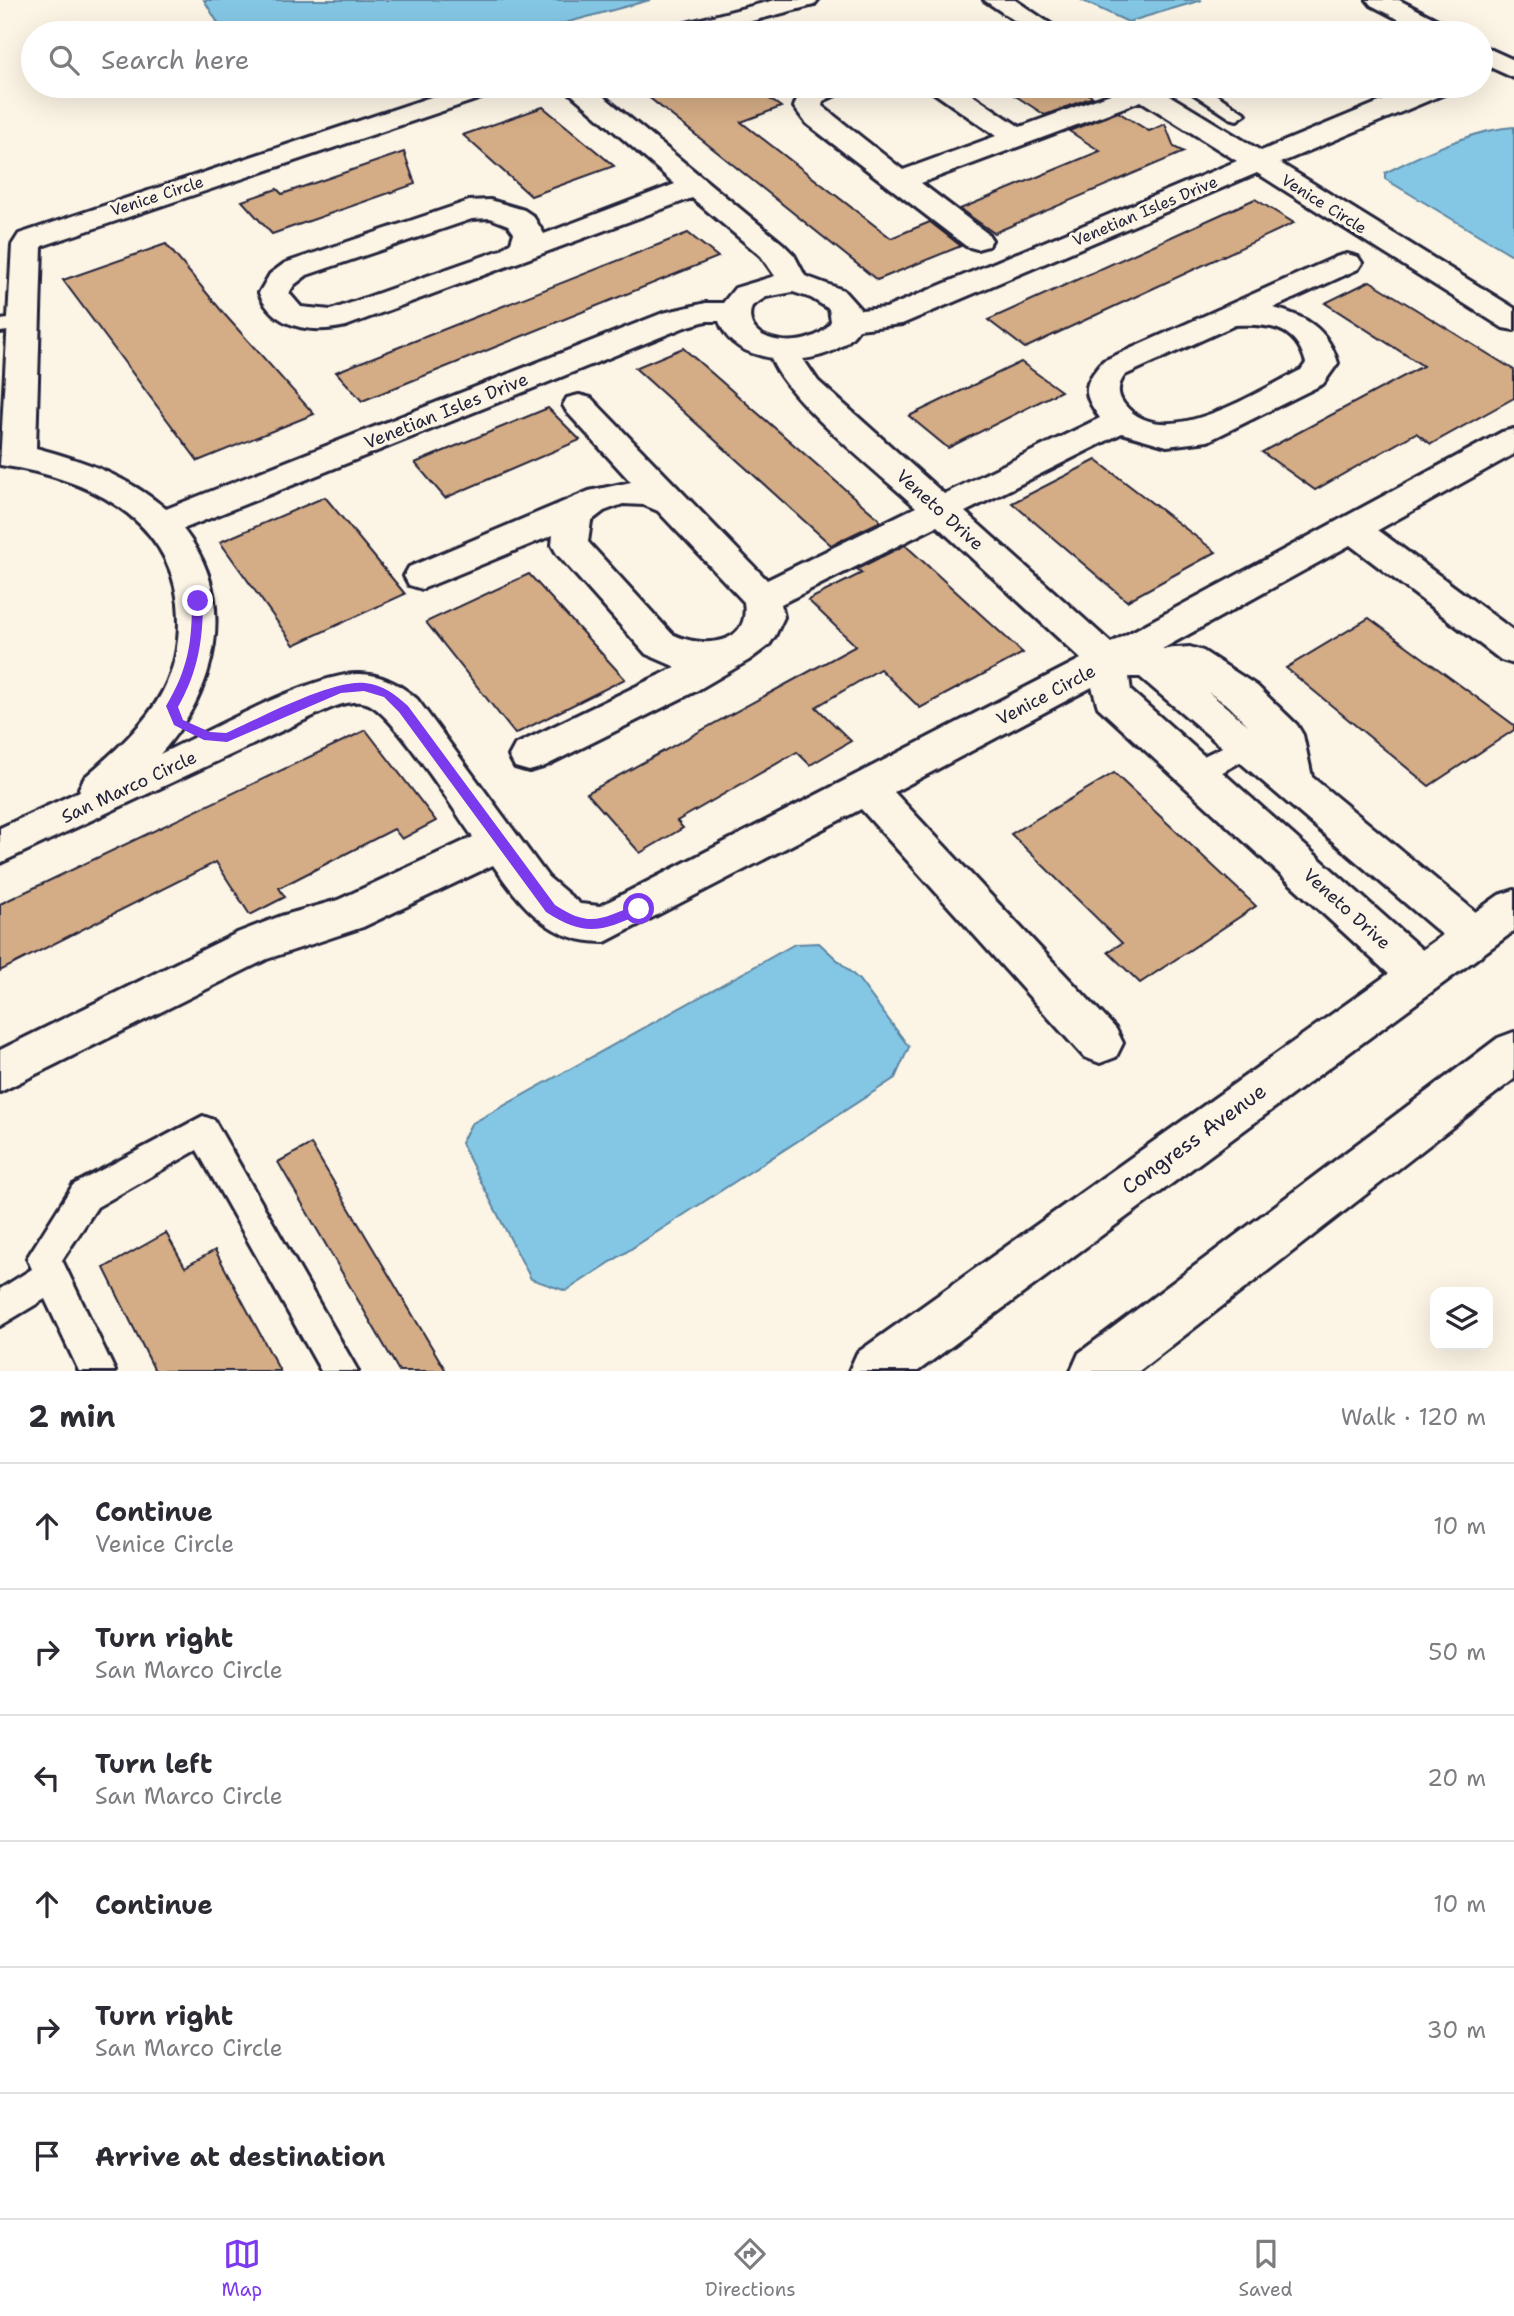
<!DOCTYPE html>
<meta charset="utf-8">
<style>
body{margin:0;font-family:"Shantell Sans",sans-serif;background:#f2f2f3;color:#2b2b33}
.controls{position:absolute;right:21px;bottom:21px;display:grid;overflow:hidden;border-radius:14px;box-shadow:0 7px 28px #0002}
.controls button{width:63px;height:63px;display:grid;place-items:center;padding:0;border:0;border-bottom:2px solid #e1e1e2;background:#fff;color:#2b2b33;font:35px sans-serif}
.stop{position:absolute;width:21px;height:21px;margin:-16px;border:5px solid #7c3aed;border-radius:50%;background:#fff}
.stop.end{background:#7c3aed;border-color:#fff;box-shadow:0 2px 7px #0008}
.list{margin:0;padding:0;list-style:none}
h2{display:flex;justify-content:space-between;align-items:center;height:91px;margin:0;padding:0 28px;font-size:30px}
h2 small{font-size:23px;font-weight:400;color:#7c7c81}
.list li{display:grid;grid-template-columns:46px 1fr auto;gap:21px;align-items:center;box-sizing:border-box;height:126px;padding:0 28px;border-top:2px solid #e1e1e2}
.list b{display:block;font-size:26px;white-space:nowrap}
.list p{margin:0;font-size:23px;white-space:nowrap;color:#7c7c81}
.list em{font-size:23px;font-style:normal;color:#7c7c81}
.icon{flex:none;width:38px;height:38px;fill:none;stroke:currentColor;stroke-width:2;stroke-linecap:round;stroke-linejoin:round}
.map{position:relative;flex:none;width:1514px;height:1371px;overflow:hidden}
.search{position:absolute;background:#fff;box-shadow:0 7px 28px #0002;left:21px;right:21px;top:21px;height:77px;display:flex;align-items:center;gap:18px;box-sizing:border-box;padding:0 24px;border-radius:38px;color:#7c7c81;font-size:26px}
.sheet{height:847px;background:#fff}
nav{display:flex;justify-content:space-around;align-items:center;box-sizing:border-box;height:98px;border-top:2px solid #e1e1e2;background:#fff;font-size:19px;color:#7c7c81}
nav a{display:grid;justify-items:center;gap:4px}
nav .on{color:#7c3aed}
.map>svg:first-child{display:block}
.water{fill:#84c7e5;stroke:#5d85a1;stroke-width:2}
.building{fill:#d4ac85;stroke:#22223b;stroke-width:2}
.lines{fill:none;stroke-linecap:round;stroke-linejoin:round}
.service-casing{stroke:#22223b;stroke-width:6}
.minor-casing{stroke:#22223b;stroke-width:6}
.tertiary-casing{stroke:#22223b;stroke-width:6}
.service{fill:#fcf5e5;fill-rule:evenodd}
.minor{fill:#fcf5e5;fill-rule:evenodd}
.tertiary{fill:#fcf5e5;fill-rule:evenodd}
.route{fill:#7c3aed}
.labels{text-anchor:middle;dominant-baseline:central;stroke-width:6;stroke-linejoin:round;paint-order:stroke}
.far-street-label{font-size:16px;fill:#22223b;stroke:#fcf5e5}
.street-label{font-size:18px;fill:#22223b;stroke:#fcf5e5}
.near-street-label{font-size:21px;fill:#22223b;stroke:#fcf5e5}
</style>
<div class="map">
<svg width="1514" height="1371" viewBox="0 0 1514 1371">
<rect width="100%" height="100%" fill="#fcf5e5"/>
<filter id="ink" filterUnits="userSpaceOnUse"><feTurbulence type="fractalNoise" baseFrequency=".0143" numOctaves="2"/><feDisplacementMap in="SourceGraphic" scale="14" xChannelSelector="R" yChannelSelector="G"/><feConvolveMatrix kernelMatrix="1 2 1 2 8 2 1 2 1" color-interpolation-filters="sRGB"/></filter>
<g filter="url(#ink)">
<g class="water">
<polygon points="204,0 650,0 528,33 224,33"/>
<polygon points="1081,0 1202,0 1128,22"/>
<path d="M1514,127v129l-129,-77v-6c35,-18 91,-44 129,-46z"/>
<polygon points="819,943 859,980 909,1047 895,1078 566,1291 531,1279 461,1143 471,1124 795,944"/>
</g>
<g class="building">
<polygon points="655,86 751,86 781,107 741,122 891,238 930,222 961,246 877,280 641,91"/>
<polygon points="1000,86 1081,86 1087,90 1083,91 1093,97 1045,115"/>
<polygon points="543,107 614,166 531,196 463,135"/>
<polygon points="1118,112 1149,131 1165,124 1174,147 1184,152 994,233 960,209 1100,151 1069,131"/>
<polygon points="404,152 415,184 272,234 242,201 277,189 282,194"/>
<polygon points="1255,199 1294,223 1025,348 988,320"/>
<polygon points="688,233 718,257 362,401 336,372"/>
<polygon points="166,244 225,315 314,414 198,461 63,280"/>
<polygon points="1370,281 1514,370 1514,398 1431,444 1416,433 1315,490 1262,452 1423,366 1325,303"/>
<polygon points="683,348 879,519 879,522 831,545 635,368"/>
<polygon points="1021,362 1061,391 948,448 909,416"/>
<polygon points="548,408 580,440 445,498 415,463"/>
<polygon points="1096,460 1216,552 1127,601 1012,503"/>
<polygon points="325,497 405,594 294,645 220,542"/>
<polygon points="905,545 1023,653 920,708 880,669 816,707 851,741 810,765 797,752 677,821 683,828 640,853 587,793 856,646 808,600 862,573 857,569"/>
<polygon points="529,574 625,679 515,734 426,622"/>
<polygon points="1369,618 1514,725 1514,730 1429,786 1286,668"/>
<polygon points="366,730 436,821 402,839 394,829 279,888 285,897 250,915 216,862 0,971 0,904"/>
<polygon points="1114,773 1256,906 1140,983 1108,952 1122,943 1011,834"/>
<polygon points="311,1144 446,1371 399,1371 278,1162"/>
<polygon points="166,1233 185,1267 215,1250 280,1371 155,1371 104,1268"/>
</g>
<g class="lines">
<g class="service-casing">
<g id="service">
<polygon points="1182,86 1203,86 1246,114 1237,120 1230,118"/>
<polygon points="25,317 33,318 36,323 33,328 0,332 0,320"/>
<path d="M1247,735l10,3 4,7 -4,7c-20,11 -50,34 -72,27l-4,-7 4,-7z"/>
<polygon points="203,1116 214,1120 358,1371 321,1371 197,1150 97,1207 62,1260 115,1371 79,1371 45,1299 0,1326 0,1289 32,1269 27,1258 73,1185"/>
</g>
</g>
<g class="minor-casing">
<g id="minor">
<polygon points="775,0 818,0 814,5 705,33 663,33 667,28"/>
<polygon points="984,0 1015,0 1064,33 1033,33"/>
<polygon points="1367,0 1399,0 1453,28 1457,33 1425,33 1371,5"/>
<polygon points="1481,45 1514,60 1514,78 1481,63"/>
<path d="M464,86h39l-4,6 -457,154 -6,202c49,13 91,28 130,61l497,-196 43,-10h17l12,-15 40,-12 -14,-20 -69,-58 -346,128c-34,8 -73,2 -87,-33l11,-19 15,-11 184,-62 21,-1 34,10 9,6 11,18 131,-50 -113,-98h29l192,158 11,11 11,21 38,14 18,20 25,-2 351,-147 -96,-60 -220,82 67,51 4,6 -4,6 -11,3 -11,-3 -160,-123 -12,-16c8,-26 29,-21 52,-21l-4,6 -19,9 -1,5 81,64 93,-34 -63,-44 -4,-6h30l61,41 104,-38 -1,-3h31l107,65 157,-65h35l-4,6 -169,71 234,145v22l-11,-2 -246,-155 -355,151 -43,5c-13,19 -33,27 -56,30l15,22 126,113 156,-76c-19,-26 -17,-33 3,-57l233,-104 11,-3 11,3 4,6 -4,6 -85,39c33,8 55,21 65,55l-15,21 -115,57 -41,5 -45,-13 -157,79 146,131 391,-211 12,-3v25l-136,76 136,101v33l-13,-4 -151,-115 -188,104 28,-2 13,4 54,35 40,39 6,10 9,42 177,146 7,13 -7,13 -15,5 -15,-5 -319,-272h-11l2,14 305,271 6,13 -6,13 -16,6 -16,-6 -306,-281 -6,-20 -198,105 222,237 7,14 -7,14 -16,6 -16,-6 -223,-248 -256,133c-55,1 -83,-36 -112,-77l-130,62 -96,32 -267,133v-42l237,-117 44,-17 57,-16 135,-63c-19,-26 -81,-127 -107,-134 -14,-4 -30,3 -42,8l-324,152v-35l80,-37 -1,-3 6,-11c29,-25 60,-52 78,-86 14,-27 18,-58 15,-88 -11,-91 -97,-126 -178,-138l12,-220 7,-11zM490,218l18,7 6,8 -3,9 -10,8 -170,60 -30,-3 -12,-14 5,-8 13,-10 165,-56zM793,292l18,6 18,11 2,12c-15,32 -94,26 -79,-15l14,-9zM706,321h13c9,25 28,32 52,37 16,43 108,115 145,149l-149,73 -176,-182 -12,-3 -12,3 -4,7 4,7 64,70 -42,9 -180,76 -5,9 5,9 13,4 131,-54 -1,10 5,9 89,100 30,13 -161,78 -6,11 6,11 14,4 14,-4 153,-76 53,-31 20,-15 6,-9 9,-19 -3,-13 156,-78 144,133 -481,247 -20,-2 -32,-27 -131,-178c-16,-14 -36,-25 -58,-25 -47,-1 -153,59 -199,80 57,-63 79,-154 23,-225l502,-202zM1235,325c34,-1 61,1 71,38l-5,7c-44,21 -137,85 -177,34 -8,-10 -6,-20 1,-29zM623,504l21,1 14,6 86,91c7,44 -42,47 -72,32l-84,-92 3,-21 13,-10zM1208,692l21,14 19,19z"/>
</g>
</g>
<g class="tertiary-casing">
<g id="tertiary">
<polygon points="1514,890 1514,931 918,1371 849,1371 857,1353 1499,895"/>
<polygon points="1514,1032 1514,1079 1139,1371 1071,1371 1079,1353 1498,1038"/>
</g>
</g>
<use href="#service" class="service"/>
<use href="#minor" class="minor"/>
<use href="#tertiary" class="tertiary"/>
</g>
</g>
<path class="route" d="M198,597l5,4c0,39 -5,71 -25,106l5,13 27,12 16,1c32,-14 106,-54 139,-50 18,2 30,11 43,23l147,199c37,24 46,13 84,-1l4,2v7c-41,18 -57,25 -97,-1l-147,-200 -15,-15 -20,-6 -23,2 -114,49 -23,-2 -30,-15 -8,-19c22,-37 26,-63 26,-105z"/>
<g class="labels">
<g class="far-street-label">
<text transform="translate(157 196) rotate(-18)">Venice Circle</text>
<text transform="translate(1324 204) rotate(32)">Venice Circle</text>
<text transform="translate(1145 211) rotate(-23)">Venetian Isles Drive</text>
</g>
<g class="street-label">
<text transform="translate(446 411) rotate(-22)">Venetian Isles Drive</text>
<text transform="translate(940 510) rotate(42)">Veneto Drive</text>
<text transform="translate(1046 695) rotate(-28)">Venice Circle</text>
<text transform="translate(129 787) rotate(-25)">San Marco Circle</text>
<text transform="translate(1347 909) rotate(42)">Veneto Drive</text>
</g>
<g class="near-street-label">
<text transform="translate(1194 1139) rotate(-36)">Congress Avenue</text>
</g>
</g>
</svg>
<div class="controls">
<button><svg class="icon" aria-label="layers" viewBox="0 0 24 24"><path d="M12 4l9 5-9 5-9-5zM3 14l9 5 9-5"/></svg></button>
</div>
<div class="stop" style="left:639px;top:909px"></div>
<div class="stop end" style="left:198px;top:601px"></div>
<div class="search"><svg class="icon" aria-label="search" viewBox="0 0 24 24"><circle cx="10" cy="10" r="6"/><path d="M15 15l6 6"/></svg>Search here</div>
</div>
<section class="sheet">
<h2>2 min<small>Walk · 120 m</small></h2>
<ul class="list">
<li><svg class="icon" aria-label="ahead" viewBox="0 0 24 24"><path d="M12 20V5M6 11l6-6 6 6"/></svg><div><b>Continue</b><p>Venice Circle</p></div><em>10 m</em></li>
<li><svg class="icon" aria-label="right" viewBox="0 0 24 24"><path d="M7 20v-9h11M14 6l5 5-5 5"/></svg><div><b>Turn right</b><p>San Marco Circle</p></div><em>50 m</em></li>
<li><svg class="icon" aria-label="left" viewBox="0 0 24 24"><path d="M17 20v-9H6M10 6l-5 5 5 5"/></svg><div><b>Turn left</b><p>San Marco Circle</p></div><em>20 m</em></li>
<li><svg class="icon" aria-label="ahead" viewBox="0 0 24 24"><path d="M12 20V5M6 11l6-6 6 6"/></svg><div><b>Continue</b></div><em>10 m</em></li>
<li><svg class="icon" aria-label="right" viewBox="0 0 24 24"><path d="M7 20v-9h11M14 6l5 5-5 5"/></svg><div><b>Turn right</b><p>San Marco Circle</p></div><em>30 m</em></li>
<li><svg class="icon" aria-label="arrive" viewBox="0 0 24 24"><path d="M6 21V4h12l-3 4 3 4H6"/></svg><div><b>Arrive at destination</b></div></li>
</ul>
</section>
<nav>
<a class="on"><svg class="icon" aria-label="map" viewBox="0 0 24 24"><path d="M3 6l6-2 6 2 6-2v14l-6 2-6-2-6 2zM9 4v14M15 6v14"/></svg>Map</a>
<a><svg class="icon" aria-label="directions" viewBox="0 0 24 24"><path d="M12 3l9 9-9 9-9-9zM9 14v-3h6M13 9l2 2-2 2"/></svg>Directions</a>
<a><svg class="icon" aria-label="saved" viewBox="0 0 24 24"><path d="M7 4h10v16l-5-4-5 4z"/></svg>Saved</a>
</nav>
